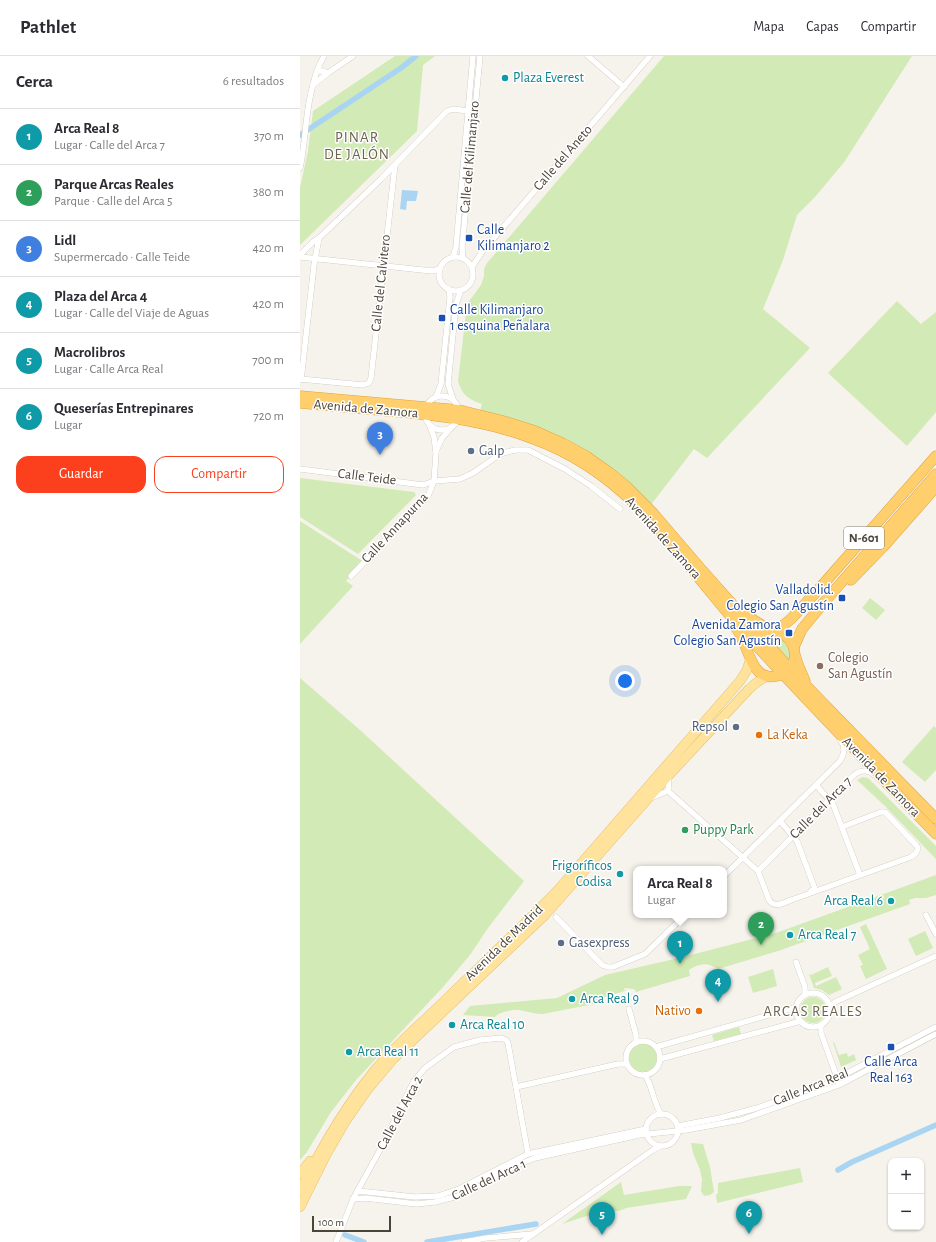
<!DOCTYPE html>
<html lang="es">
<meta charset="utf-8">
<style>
body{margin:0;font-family:"Alegreya Sans",sans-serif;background:#f2f2f3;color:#2b2b33}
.controls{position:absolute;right:12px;bottom:12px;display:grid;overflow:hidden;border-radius:8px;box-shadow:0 1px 3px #0004}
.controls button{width:36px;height:36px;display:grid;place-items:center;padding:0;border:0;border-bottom:1px solid #e1e1e2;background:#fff;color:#2b2b33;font:20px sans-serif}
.scale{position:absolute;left:12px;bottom:10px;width:79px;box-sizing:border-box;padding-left:4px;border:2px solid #4b4439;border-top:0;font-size:11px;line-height:14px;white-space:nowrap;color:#4b4439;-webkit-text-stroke:3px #fff;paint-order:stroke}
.you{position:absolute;left:325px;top:625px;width:14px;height:14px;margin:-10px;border:3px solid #fff;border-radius:50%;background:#1a73e8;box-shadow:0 0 0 6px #1a73e833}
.badge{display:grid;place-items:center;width:26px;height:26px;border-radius:50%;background:#fc3f1d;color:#fff;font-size:13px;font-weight:700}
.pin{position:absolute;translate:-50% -33px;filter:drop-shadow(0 1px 2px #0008)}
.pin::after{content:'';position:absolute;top:21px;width:14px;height:12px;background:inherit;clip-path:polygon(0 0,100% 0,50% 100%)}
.popup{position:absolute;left:333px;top:810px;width:94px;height:52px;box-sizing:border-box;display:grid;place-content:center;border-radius:8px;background:#fff;filter:drop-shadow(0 1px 3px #0005);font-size:13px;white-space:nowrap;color:#7c7c81}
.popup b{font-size:15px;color:#2b2b33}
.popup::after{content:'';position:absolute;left:50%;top:100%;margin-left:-8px;border:8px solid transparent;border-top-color:#fff}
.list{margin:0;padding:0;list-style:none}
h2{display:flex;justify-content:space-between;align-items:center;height:52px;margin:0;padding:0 16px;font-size:17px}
h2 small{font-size:13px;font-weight:400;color:#7c7c81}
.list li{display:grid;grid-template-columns:26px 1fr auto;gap:12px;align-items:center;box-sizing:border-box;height:56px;padding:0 16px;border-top:1px solid #e1e1e2}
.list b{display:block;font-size:15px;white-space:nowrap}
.list p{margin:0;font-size:13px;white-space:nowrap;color:#7c7c81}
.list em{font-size:13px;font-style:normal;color:#7c7c81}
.actions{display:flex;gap:8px;padding:12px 16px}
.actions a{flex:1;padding:9px 0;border:1px solid #fc3f1d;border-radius:12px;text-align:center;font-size:14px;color:#fc3f1d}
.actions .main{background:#fc3f1d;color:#fff}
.map{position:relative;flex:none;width:636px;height:1186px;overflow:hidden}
header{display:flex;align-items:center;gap:24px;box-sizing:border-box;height:56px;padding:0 20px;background:#fff;border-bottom:1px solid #e1e1e2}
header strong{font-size:19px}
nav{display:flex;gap:22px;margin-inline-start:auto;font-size:14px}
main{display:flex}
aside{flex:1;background:#fff}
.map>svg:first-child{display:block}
.green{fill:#d2eab5}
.water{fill:#a9d4f2}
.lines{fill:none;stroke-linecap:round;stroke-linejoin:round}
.canal{stroke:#a9d4f2;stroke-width:5.5}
.street-casing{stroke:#c2bbae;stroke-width:6}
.primary-casing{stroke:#e6c16a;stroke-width:10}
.highway-casing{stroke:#e0a43c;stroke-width:11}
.street{stroke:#fff;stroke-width:5.5}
.primary{stroke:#ffe39c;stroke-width:9}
.highway{stroke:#ffcf6e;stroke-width:10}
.culture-dot{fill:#0f9aa8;stroke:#fff;stroke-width:1.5}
.transit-dot{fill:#1a4fb4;stroke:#fff;stroke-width:1.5}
.service-dot{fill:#5c6f8a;stroke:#fff;stroke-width:1.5}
.education-dot{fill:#8d6e63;stroke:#fff;stroke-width:1.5}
.food-dot{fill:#e8710a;stroke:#fff;stroke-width:1.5}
.leisure-dot{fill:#2e9e5b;stroke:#fff;stroke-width:1.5}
.labels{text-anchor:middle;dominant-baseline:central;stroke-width:3;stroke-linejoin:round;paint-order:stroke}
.shield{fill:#fff;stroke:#817c74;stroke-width:1}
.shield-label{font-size:13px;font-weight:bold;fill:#4b4439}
.culture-label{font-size:14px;fill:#0d838f;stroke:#fff;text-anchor:start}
.street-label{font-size:14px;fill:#4b4439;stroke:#fff}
.transit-label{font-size:14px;fill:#164399;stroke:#fff;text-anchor:start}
.service-label{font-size:14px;fill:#4e5e75;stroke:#fff;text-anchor:start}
.education-label{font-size:14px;fill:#785e54;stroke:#fff;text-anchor:start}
.food-label{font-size:14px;fill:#c56008;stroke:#fff;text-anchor:start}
.leisure-label{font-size:14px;fill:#27864d;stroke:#fff;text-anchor:start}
.neighbourhood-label{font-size:15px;letter-spacing:1px;fill:#6e6250;stroke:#fff}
</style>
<header>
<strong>Pathlet</strong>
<nav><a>Mapa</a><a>Capas</a><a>Compartir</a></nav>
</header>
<main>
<aside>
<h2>Cerca<small>6 resultados</small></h2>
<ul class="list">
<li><span class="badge" style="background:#0f9aa8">1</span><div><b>Arca Real 8</b><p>Lugar · Calle del Arca 7</p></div><em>370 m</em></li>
<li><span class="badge" style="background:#2e9e5b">2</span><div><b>Parque Arcas Reales</b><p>Parque · Calle del Arca 5</p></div><em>380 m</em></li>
<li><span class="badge" style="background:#3f7fe0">3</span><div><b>Lidl</b><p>Supermercado · Calle Teide</p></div><em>420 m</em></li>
<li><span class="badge" style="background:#0f9aa8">4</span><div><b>Plaza del Arca 4</b><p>Lugar · Calle del Viaje de Aguas</p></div><em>420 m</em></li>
<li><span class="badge" style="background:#0f9aa8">5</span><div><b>Macrolibros</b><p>Lugar · Calle Arca Real</p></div><em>700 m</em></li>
<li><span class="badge" style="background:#0f9aa8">6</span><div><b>Queserías Entrepinares</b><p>Lugar</p></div><em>720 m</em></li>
</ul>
<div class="actions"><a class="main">Guardar</a><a>Compartir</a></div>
</aside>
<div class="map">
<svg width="636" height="1186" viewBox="0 0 636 1186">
<rect width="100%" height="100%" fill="#f6f3ec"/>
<g class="green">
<polygon points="95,0 135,0 123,9 117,75 0,189 0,132 8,95 13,55"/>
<path d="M364,0h248l-67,105 -30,36 -18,18 -14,45 -20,49 47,39 -103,110 -13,-9 -44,57 -170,-95 2,-7c-14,-5 -20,-9 -24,-23l9,-77 14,-19 3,-9v-7l3,-6z"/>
<polygon points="597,245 621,268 636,256 636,356 607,390 528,317"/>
<polygon points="0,422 114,436 116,439 58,498 0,461"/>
<polygon points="0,465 64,506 46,525 53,530 0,588"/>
<polygon points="570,542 585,554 576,564 562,552"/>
<path d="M473,580c13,3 21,11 16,25l-25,-24z"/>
<polygon points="0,622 60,674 224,825 188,872 170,899 143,931 56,1024 31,1056 7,1096 0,1104"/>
<polygon points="634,670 636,672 636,714 625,726 602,706"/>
<polygon points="563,721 568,722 636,790 636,803 585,750 557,724"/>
<path d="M636,819v20l-10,3h-11l-6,2 1,4 -129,46 -63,19c-11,-7 -18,-6 -29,1l1,6 -54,16 -2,-3 -10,-1 1,3 -27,8 1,4 -56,11c-8,0 -15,-2 -23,-4 -6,-1 -21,2 -25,7l-32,-2 7,-9 87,-8 48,-23 78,-18 93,-24z"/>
<polygon points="566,868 587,913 566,923 560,910 563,909 558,899 570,893 560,871"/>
<polygon points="625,875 633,892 616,900 608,883"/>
<polygon points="528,911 532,920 515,927 516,930 536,921 542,933 529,939 522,934 514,932 509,918 511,919"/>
<polygon points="473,913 477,930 453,937 448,921"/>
<circle cx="513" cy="954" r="13"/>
<polygon points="439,971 441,978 414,985 412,979"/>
<polygon points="533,986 534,986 539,999 547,997 548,1001 554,998 556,1004 541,1011"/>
<circle cx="343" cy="1002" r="14"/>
<polygon points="391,1087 403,1088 410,1111 414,1136 410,1139 404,1140 401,1135 402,1123 400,1114 393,1097"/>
<polygon points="500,1112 503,1126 417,1147 416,1139 418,1137 418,1127"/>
<polygon points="321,1126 324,1139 379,1130 392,1130 386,1143 326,1152 319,1155 305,1154 262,1168"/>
</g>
<polygon class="water" points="102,134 118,135 116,145 107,145 106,154 100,153"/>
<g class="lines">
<g class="canal">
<polyline points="0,79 101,12 116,0"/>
<polyline points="538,1114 552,1106 636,1069"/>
<polyline points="45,1179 64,1186"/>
<polyline points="127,1186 236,1168"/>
</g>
<g class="street-casing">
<g id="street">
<polyline points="288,0 324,31"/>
<polyline points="18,14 28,17 53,0"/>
<polyline points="13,29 28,17"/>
<path d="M0,112c6,-27 5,-56 13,-83 2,-10 6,-20 11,-29"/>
<polyline points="0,199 13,186 19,182 81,123 147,55 153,53 168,55"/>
<polyline points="0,201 132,215 140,213"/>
<polyline points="153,201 156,191 173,0"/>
<circle cx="156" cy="218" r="17"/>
<polyline points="163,202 162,192 180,0"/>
<polyline points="172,211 182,196 350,0"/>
<polyline points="0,323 63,329 69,327 71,322 95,109"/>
<polyline points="1,324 14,209 19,182"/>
<circle cx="142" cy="357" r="17"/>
<polyline points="136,341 141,328 150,241 149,233"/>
<polyline points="153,343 148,328 156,248 161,234"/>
<polyline points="136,395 142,382 151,372"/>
<polyline points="0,413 123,429 134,425 160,423 173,417 193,403 203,397 215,394 228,394 265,413 291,430 320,453"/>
<polyline points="51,520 128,440 134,425 136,397 134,381 129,368"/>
<polyline points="516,729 533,748 560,819"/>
<path d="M368,735l90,80 11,29c6,9 16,2 25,-1l117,-42 5,-4 2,-5 -2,-3 -31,-33h-4l-39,15"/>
<polyline points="368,735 369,719"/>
<polyline points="351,742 368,735"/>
<polyline points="480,765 497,785 515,833 511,835"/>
<path d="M458,815l96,-96c7,-5 13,-6 20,0"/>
<path d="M424,820l116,-115c4,-7 6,-13 1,-20"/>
<polyline points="626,859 636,878"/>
<polyline points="256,861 302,909 308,911 313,911 345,898 385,859"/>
<polyline points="496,906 505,931 505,939"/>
<circle cx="513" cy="954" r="17"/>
<polyline points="530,951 535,946 636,900"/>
<polyline points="329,953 336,979 336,987"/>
<polyline points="521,969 521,977 539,1027"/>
<circle cx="343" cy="1002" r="17"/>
<polyline points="356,991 497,951"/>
<polyline points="360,1003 501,965"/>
<path d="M345,1019c8,12 8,27 16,39"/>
<polyline points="216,1031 318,1008 327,1008"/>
<circle cx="362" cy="1074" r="16"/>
<polyline points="378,1070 420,1062 457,1052 528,1027 636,971"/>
<polyline points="58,1135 115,1141 138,1140 159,1133 228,1098 346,1073"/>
<polyline points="53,1143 65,1142 117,1148 135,1146 162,1139 212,1111 235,1102 339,1079 386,1074 441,1064 539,1029 636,978"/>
<polyline points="36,1186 53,1143 81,1092 114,1025 125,1012 154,991 180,984 201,982 206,984 208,987 228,1098"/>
<polyline points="164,1186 186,1182 233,1178"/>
<polyline points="222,1186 353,1094 360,1090"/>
</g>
</g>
<g class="primary-casing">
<g id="primary">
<polyline points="0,1118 10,1105"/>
<path d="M0,1135c21,-43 44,-83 75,-121 18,-22 41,-42 62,-62 40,-39 82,-78 121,-118l182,-209 7,-11 3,-10"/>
<polyline points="0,1151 26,1099 45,1066 68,1033 93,1003 245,859 369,719 449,633 456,627 467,620"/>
</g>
</g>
<g class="highway-casing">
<g id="highway">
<polyline points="0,340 159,354 203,365 235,375 262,387 286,400 310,417 326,430 353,457 401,513 490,613 636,763"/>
<path d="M0,347c30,3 59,5 89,8 48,4 97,10 142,27 40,14 78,40 108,70 41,43 75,92 116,136 59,64 120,127 181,190"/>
<polyline points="551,524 583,491 636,431"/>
<polyline points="446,558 452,563 471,575"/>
<path d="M436,572c13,15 14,58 44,47 8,-3 13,-9 15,-18"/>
<polyline points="476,575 491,563 518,534 636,400"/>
<path d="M455,583c12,-12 31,-10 38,7 2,4 1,8 3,12 2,8 6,15 9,23"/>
<polyline points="494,591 502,573 526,544 636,418"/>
</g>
</g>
<use href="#street" class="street"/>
<use href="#primary" class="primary"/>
<use href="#highway" class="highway"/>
</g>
<g class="culture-dot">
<circle cx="205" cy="22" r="4"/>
<circle cx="320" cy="818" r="4"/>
<circle cx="591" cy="845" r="4"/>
<circle cx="490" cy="879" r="4"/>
<circle cx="272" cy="943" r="4"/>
<circle cx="152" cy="969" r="4"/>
<circle cx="49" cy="996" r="4"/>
</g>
<g class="transit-dot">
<rect x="165" y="178" width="8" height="8" rx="2"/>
<rect x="138" y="258" width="8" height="8" rx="2"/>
<rect x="538" y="538" width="8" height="8" rx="2"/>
<rect x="485" y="573" width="8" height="8" rx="2"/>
<rect x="587" y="987" width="8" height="8" rx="2"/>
</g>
<g class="service-dot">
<circle cx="171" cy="395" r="4"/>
<circle cx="436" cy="671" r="4"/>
<circle cx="261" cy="887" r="4"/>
</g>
<circle class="education-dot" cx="520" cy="610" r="4"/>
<g class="food-dot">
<circle cx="459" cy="679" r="4"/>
<circle cx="399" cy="955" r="4"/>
</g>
<circle class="leisure-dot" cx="385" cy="774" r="4"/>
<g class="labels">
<rect class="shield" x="544" y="471" width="40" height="22" rx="3"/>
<g class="shield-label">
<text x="564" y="482">N-601</text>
</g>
<g class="culture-label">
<text x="213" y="22">Plaza Everest</text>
<text x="312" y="810" text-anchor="end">Frigoríficos<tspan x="312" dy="16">Codisa</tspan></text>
<text x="583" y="845" text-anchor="end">Arca Real 6</text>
<text x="498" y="879">Arca Real 7</text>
<text x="280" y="943">Arca Real 9</text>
<text x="160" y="969">Arca Real 10</text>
<text x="57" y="996">Arca Real 11</text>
</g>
<g class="street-label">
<text transform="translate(170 101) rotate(-85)">Calle del Kilimanjaro</text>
<text transform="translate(263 102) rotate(-49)">Calle del Aneto</text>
<text transform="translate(81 227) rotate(-84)">Calle del Calvitero</text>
<text transform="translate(66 353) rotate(5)">Avenida de Zamora</text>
<text transform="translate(67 421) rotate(7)">Calle Teide</text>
<text transform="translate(95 472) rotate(-47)">Calle Annapurna</text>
<text transform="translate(363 482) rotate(48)">Avenida de Zamora</text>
<text transform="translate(581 721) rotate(46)">Avenida de Zamora</text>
<text transform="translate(521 752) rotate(-45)">Calle del Arca 7</text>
<text transform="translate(204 887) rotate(-44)">Avenida de Madrid</text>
<text transform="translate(511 1031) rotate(-22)">Calle Arca Real</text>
<text transform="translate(100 1057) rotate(-62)">Calle del Arca 2</text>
<text transform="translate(189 1124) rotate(-25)">Calle del Arca 1</text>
</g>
<g class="transit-label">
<text x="177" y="174">Calle<tspan x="177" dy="16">Kilimanjaro 2</tspan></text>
<text x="150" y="254">Calle Kilimanjaro<tspan x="150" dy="16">1 esquina Peñalara</tspan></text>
<text x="534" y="534" text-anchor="end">Valladolid.<tspan x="534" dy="16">Colegio San Agustín</tspan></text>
<text x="481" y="569" text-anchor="end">Avenida Zamora<tspan x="481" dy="16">Colegio San Agustín</tspan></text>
<text x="591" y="1006" text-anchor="middle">Calle Arca<tspan x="591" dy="16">Real 163</tspan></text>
</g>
<g class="service-label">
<text x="179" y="395">Galp</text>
<text x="428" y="671" text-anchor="end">Repsol</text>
<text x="269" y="887">Gasexpress</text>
</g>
<g class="education-label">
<text x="528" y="602">Colegio<tspan x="528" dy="16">San Agustín</tspan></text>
</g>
<g class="food-label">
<text x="467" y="679">La Keka</text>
<text x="391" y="955" text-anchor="end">Nativo</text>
</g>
<g class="leisure-label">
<text x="393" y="774">Puppy Park</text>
</g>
<g class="neighbourhood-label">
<text x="57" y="81">PINAR<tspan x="57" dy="17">DE JALÓN</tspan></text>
<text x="513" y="955">ARCAS REALES</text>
</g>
</g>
</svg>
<div class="controls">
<button>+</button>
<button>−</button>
</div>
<div class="scale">100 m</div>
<div class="you"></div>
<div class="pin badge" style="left:380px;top:908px;background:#0f9aa8">1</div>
<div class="popup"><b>Arca Real 8</b>Lugar</div>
<div class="pin badge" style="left:461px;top:889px;background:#2e9e5b">2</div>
<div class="pin badge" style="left:80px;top:399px;background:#3f7fe0">3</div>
<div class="pin badge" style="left:418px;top:946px;background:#0f9aa8">4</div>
<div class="pin badge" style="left:302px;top:1179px;background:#0f9aa8">5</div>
<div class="pin badge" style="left:449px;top:1178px;background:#0f9aa8">6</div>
</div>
</main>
